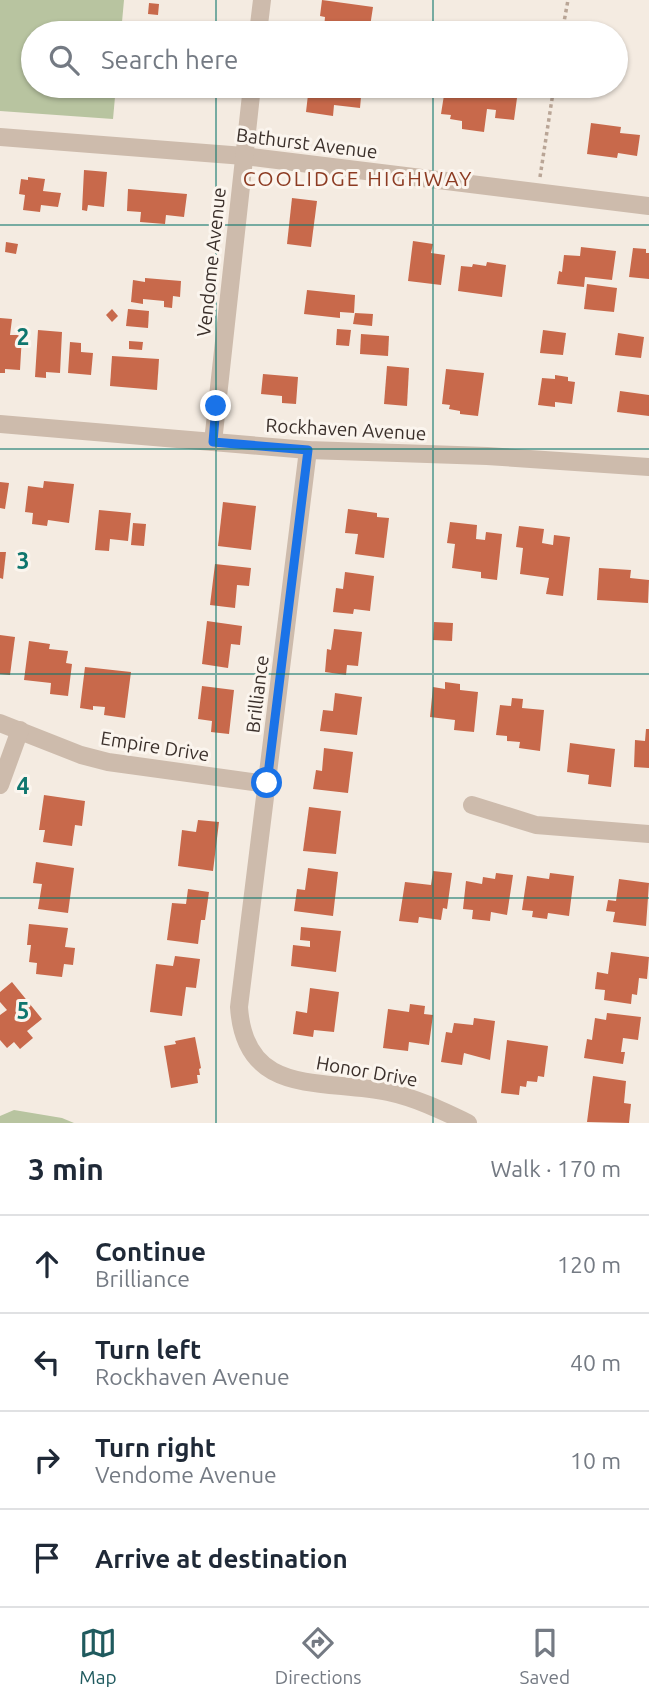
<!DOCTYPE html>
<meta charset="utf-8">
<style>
body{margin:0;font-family:Ubuntu,sans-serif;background:#f2f2f3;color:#1f2937}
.stop{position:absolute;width:21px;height:21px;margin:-16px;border:5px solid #1a73e8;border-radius:50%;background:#fff}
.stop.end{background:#1a73e8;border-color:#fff;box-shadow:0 2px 7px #0008}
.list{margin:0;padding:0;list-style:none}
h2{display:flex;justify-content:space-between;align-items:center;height:91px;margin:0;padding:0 28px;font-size:30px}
h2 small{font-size:23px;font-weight:400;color:#747a83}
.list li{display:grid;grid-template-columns:46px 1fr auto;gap:21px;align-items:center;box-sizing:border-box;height:98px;padding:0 28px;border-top:2px solid #e0e1e3}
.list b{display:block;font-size:26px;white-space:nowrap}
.list p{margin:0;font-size:23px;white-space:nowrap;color:#747a83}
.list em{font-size:23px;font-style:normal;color:#747a83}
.icon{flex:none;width:38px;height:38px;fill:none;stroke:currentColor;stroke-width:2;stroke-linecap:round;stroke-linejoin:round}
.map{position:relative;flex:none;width:649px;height:1123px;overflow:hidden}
.search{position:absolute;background:#fff;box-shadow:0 2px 5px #0004;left:21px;right:21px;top:21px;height:77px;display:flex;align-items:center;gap:18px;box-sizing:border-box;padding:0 24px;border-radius:38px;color:#747a83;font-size:26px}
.sheet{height:483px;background:#fff}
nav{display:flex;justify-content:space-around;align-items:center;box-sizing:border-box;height:98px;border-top:2px solid #e0e1e3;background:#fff;font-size:19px;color:#747a83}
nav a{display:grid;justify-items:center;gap:4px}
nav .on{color:#1f5a5e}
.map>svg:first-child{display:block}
.green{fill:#b8c4a0}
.building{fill:#c8694b}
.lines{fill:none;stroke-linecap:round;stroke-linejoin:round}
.path{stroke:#b9a596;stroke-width:3.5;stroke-dasharray:3.5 3.5;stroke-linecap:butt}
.minor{stroke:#cdbbac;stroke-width:18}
.route{stroke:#1a73e8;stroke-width:9}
.grid{fill:none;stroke:#0f766e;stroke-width:2;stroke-opacity:0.55}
.labels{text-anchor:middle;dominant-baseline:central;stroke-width:6;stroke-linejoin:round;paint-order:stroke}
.street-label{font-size:19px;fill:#3b302b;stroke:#fbf5ee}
.neighbourhood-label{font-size:21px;letter-spacing:2px;fill:#8c3b22;stroke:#fbf5ee}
.grid-label{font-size:23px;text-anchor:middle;font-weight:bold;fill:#0f766e;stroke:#fbf5ee;stroke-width:6;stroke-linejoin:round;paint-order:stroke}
</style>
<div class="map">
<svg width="649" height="1123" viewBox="0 0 649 1123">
<rect width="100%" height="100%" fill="#f4ebe1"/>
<g class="green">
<polygon points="0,0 124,0 121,33 33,33 33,86 116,86 113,119 0,111"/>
<polygon points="14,1110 62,1118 74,1123 0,1123 0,1116"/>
</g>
<g class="building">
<polygon points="322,0 373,7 369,33 314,33 315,27 324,28 325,17 320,16"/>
<polygon points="149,3 159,4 158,15 148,14"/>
<polygon points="188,28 205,30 204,33 187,33"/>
<polygon points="309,86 352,86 351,96 361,97 360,108 334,105 333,116 306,112"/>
<polygon points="463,89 504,93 504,96 517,98 514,120 495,118 496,110 487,109 484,132 462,129 462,121 450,119 451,115 441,114 444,95 462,97"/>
<polygon points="591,123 621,127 620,133 640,135 637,156 618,153 617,158 587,154"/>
<polygon points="84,170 107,172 104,207 88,205 87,211 82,210"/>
<polygon points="28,177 45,179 43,191 61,193 58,207 41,205 40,212 23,210 25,195 19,194 21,179 28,180"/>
<polygon points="128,189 187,194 184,217 166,215 165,224 140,222 141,212 127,211"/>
<polygon points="292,198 317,201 311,247 287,244"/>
<polygon points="413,241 433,244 431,253 445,255 441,285 408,281"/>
<polygon points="6,242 18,244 16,254 5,252"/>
<polygon points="581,247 616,251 612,280 585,277 584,287 557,284 559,271 562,272 564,255 580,256"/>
<polygon points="633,248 646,249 646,253 649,253 649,279 629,277"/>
<polygon points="487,262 506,265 502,297 458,291 461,266 472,267 473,264 486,266"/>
<polygon points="145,278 181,281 180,297 173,296 172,308 164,307 164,301 143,299 143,304 131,302 133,280 145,282"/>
<polygon points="587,284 617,288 614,312 584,309"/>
<polygon points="307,290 355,295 354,313 340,312 340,318 304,314"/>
<polygon points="112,309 118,316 112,322 106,315"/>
<polygon points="128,309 149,311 148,328 126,326"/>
<polygon points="355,313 373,314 372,326 353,324"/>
<polygon points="0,318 12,319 10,335 22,335 20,370 5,369 5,373 0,373"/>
<polygon points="337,329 351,330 349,346 336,345"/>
<polygon points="38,330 62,332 60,373 46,372 46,378 35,377"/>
<polygon points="543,330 566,333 563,355 540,353"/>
<polygon points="618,333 644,337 641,358 615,355"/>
<polygon points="361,334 389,336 388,356 360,354"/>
<polygon points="129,341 143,342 142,350 129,349"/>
<polygon points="70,342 81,343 81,352 93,353 91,375 68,373"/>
<polygon points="112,356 159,359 157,390 110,386"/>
<polygon points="387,366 409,368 407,406 384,404"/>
<polygon points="446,369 484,373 478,416 460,414 460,411 449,409 450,405 442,404"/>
<polygon points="263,374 298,377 296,404 282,403 282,396 261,394"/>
<polygon points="555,375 568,377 568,381 575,382 572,404 555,402 555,407 538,405 542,378 555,379"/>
<polygon points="620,391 649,395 649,416 617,412"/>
<polygon points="44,481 74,484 69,523 48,520 47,526 32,524 33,513 25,512 28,486 43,488"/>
<polygon points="0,482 9,483 5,509 0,508"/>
<polygon points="223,502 256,506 251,550 218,546"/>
<polygon points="348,509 377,513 377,517 389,518 384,558 355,554 358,534 345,533"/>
<polygon points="99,510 131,513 128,541 110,539 109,551 95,550"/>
<polygon points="450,522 477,525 476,539 485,540 486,532 502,534 497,580 481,578 481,572 452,568 455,544 447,543"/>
<polygon points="133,523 146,524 144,546 131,545"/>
<polygon points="519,526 544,529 542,543 553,545 554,535 570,537 563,596 546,594 549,578 520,574 523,548 516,547"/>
<polygon points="0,552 6,552 3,579 0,578"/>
<polygon points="215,564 251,568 249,586 237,585 235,608 210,605"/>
<polygon points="599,568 631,570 630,578 649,580 648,603 597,600"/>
<polygon points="345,572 374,576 370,611 354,609 353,614 333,612 336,588 343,589"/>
<polygon points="207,621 242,626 240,645 231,644 228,668 202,664"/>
<polygon points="434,622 453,623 452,641 433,640"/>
<polygon points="334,629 362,632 358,666 347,665 346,675 325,672 327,649 331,650"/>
<polygon points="0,635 15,637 10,675 0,674"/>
<polygon points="29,641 50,644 49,649 68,651 66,663 72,664 68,696 50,694 51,683 24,680"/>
<polygon points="85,667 131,672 125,718 104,715 105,707 93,706 93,710 80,708"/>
<polygon points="445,682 460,684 460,690 478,692 474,732 454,730 455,720 430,717 433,687 445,689"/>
<polygon points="202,686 234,690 229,734 211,732 212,721 198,719"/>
<polygon points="335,693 362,697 357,735 320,731 323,710 333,711"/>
<polygon points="512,698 523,699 522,708 544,710 540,751 519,748 520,742 507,741 507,736 496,735 500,705 511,706"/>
<polygon points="646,729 649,729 649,768 634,767 635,740 645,741"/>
<polygon points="570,743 615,749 611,787 588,784 589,775 567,772"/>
<polygon points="324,748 353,752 348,793 313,789 316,770 322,771"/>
<polygon points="44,795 85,801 82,826 75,825 72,846 43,842 45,830 39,830"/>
<polygon points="309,807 341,811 336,854 303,851"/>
<polygon points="198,820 219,822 213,871 178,866 182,830 196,832"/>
<polygon points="36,862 74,868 68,913 38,909 42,884 33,883"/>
<polygon points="308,868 338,872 333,916 294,911 297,889 305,890"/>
<polygon points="433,871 452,873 447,909 443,908 441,920 419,917 418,923 399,921 405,882 431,885"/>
<polygon points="496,873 513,875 507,915 491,912 490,921 472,919 473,910 463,909 466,881 482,884 483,877 495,879"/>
<polygon points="550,873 574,876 569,916 548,913 547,919 532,917 533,911 522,910 527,876 549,879"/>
<polygon points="619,879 649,883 646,926 613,922 615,912 606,911 608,900 616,901"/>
<polygon points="188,889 209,892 205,920 201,920 198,944 167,940 172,903 186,904"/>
<polygon points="29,924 68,928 65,947 75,948 73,965 64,964 62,977 36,974 37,963 29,962 31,945 27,945"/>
<polygon points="301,927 341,931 336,972 291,966 293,945 310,947 310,941 300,940"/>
<polygon points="611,952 649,957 647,979 639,978 637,995 632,994 631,1004 604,1000 605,990 595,989 597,972 608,974"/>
<polygon points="175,956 200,959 196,988 186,987 182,1016 150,1012 156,964 173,966"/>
<polygon points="12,982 42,1019 27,1031 33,1038 20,1049 14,1042 7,1048 0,1040 0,1015 7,1010 0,1002 0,992"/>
<polygon points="310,988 339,992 334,1032 314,1030 313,1037 293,1034 296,1011 307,1013"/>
<polygon points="410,1004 425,1006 424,1014 433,1015 429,1045 409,1042 408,1051 383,1048 388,1009 409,1012"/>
<polygon points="607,1013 641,1017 638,1040 623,1038 621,1052 625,1052 623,1064 584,1058 587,1039 592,1040 595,1018 606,1020"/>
<polygon points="474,1018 495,1021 490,1060 464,1053 462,1065 441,1062 446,1032 452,1033 454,1023 473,1025"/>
<polygon points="195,1037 201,1068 199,1069 200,1075 197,1075 198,1083 171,1088 164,1046 176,1044 175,1041"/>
<polygon points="507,1040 548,1046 544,1077 538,1076 537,1082 527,1081 526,1087 520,1086 519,1095 501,1093"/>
<polygon points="593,1076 626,1081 624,1103 631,1104 629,1123 587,1122"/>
</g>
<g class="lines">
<g class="path">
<polyline points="562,33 568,0"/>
<polyline points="540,177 554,86"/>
</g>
<g class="minor">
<polyline points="258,33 262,0"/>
<polyline points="0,137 244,156 649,206"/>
<polyline points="0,424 308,450 487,456 649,467"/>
<polyline points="213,442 252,86"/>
<path d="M308,450l-69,557c6,91 83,71 149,85 28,6 53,18 80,31"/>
<polyline points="0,723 81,755 108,762 267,784"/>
<polyline points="0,785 20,730"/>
<polyline points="472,805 536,825 649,834"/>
</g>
</g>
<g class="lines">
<polyline class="route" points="216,406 213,442 308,450 267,783"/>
</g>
<path class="grid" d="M216,0v33M433,0v33M216,86v1037M433,86v1037M0,225h649M0,449h649M0,674h649M0,898h649"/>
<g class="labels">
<g class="street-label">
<text transform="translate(307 143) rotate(7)">Bathurst Avenue</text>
<text transform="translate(211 262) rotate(-84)">Vendome Avenue</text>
<text transform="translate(346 429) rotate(3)">Rockhaven Avenue</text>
<text transform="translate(257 694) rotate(-83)">Brilliance</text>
<text transform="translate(155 746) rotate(9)">Empire Drive</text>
<text transform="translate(367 1071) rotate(10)">Honor Drive</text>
</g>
<g class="neighbourhood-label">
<text x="358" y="178">COOLIDGE HIGHWAY</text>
</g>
</g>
<g class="grid-label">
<text x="23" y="345">2</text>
<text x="23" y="569">3</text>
<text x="23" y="794">4</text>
<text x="23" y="1019">5</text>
</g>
</svg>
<div class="stop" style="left:267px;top:783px"></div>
<div class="stop end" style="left:216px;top:406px"></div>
<div class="search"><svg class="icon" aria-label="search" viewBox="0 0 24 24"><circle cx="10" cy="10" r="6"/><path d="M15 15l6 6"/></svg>Search here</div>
</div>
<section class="sheet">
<h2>3 min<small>Walk · 170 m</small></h2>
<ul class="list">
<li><svg class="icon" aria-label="ahead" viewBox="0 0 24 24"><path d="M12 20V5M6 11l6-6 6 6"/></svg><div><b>Continue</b><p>Brilliance</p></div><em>120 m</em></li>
<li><svg class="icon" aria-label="left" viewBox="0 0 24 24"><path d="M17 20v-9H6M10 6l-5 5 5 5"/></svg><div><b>Turn left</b><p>Rockhaven Avenue</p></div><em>40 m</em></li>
<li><svg class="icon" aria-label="right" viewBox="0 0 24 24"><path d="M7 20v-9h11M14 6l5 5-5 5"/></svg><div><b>Turn right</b><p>Vendome Avenue</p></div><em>10 m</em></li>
<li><svg class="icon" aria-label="arrive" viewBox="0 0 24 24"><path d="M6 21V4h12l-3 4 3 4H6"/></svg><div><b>Arrive at destination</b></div></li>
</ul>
</section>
<nav>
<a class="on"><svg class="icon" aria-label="map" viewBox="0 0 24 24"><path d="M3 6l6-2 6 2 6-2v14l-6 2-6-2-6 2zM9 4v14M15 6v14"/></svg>Map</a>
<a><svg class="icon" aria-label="directions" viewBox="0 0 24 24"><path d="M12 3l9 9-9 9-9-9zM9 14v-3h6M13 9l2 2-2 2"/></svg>Directions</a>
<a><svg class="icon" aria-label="saved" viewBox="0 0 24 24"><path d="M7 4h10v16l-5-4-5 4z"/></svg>Saved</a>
</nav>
